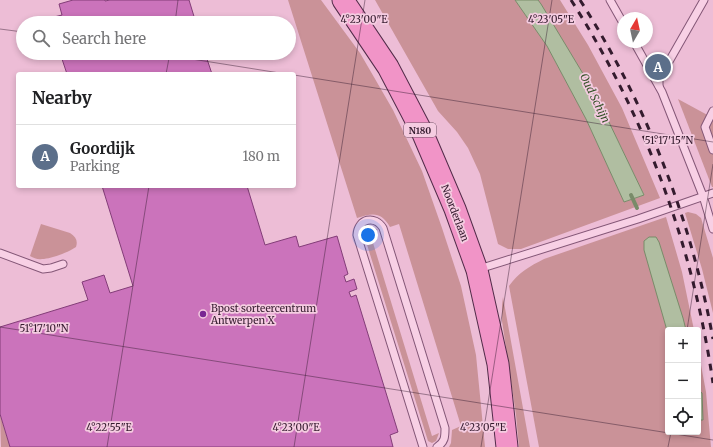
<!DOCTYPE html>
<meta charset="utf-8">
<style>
body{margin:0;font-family:Merriweather,serif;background:#f2f2f2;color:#202124}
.controls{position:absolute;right:12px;bottom:12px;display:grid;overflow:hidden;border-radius:4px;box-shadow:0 2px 6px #0003}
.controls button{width:36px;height:36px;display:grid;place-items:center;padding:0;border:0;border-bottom:1px solid #e0e0e0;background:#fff;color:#202124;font:20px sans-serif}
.compass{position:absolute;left:617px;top:12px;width:36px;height:36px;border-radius:50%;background:#fff;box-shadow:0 2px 6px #0003;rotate:9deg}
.you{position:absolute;left:368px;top:235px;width:14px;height:14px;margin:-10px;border:3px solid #fff;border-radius:50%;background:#1a73e8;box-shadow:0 0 0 6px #1a73e833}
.badge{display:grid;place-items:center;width:26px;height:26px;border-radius:50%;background:#ea580c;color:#fff;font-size:13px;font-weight:700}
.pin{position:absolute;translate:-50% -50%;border:2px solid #fff;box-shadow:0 1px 4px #0006}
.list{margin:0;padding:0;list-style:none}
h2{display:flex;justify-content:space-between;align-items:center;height:52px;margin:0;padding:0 16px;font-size:17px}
h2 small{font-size:13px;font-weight:400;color:#757577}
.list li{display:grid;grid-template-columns:26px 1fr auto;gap:12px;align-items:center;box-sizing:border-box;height:64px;padding:0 16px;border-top:1px solid #e0e0e0}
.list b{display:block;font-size:15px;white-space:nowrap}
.list p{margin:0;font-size:13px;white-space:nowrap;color:#757577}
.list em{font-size:13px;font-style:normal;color:#757577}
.icon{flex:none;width:22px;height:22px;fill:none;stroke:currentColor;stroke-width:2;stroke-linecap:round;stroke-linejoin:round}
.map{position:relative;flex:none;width:713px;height:447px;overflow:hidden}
.search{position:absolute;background:#fff;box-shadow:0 2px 6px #0003;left:16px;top:16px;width:280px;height:44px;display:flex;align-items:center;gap:10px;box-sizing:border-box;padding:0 14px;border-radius:22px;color:#757577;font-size:15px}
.panel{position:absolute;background:#fff;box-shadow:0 2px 6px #0003;left:16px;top:72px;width:280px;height:116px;border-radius:4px}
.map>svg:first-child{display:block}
.green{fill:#ca9298}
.water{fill:#b0bea1;stroke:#798b69}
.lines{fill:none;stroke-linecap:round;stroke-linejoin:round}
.stream{stroke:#798b69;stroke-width:4}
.building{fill:#cb73bb;stroke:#833d78}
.lane-casing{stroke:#845777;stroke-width:9}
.primary-casing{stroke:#522b49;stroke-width:23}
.lane{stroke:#f8d0e5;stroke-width:7}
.primary{stroke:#f194c7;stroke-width:21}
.rail{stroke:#341b2e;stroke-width:3;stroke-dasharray:7 7;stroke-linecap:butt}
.ticks{fill:none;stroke:#341b2e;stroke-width:1;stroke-opacity:0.45}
.poi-dot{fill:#792793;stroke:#f5cce1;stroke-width:1.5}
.labels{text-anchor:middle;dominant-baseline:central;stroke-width:3.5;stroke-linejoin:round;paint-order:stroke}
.shield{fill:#f5cce1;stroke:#6e5064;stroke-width:1}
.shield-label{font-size:9px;font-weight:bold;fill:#341b2e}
.street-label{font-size:10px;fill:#341b2e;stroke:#f5cce1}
.poi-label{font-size:10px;fill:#341b2e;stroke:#f5cce1;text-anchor:start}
.water-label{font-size:11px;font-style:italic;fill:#37542a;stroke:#f5cce1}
.ticks-label{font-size:10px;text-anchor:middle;fill:#341b2e;stroke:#f5cce1;stroke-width:3.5;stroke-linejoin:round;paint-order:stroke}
</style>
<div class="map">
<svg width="713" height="447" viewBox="0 0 713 447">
<rect width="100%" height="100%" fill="#edbdd6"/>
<g class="green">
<path d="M288,0h33l39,53 33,57 29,61 20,57 19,58 15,69 9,92h-36l2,-4 1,-13 9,-4 -62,-202 -9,3c-9,-16 -18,-14 -33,-9z"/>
<polygon points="375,0 515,0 547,46 586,119 624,202 644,195 607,118 588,82 538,0 560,0 588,45 622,108 660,198 521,249 508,249 498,244 480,174 468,148 457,132 438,111"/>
<polygon points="678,99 713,118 713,187 712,187"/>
<polygon points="688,212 696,214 701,218 713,258 713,313 702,269 685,213"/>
<path d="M666,217l16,55 12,58h-26v102h30v-83l8,43 5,55h-172l-30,-161c9,-13 21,-20 35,-27z"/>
<path d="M41,224l29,9c6,4 8,8 6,14 -7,5 -25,12 -34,12 -4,1 -8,-1 -12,-3z"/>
<polygon points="372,227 375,228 378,230 370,233 432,436 439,433 436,441 432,443 428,441 364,235 367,230"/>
<polygon points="503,297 530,447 519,447 516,415 502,321 502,305"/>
<polygon points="0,415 10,447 1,447"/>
</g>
<g class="water">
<polygon points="515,0 538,0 541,4 588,82 607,118 644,195 624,202 586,119 547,46"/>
<polygon points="649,237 656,237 659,242 683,318 686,330 668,330 668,334 644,250 644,241"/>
<polygon points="698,386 699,391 702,393 703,420 698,420"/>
</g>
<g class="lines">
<polyline class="stream" points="631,195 637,208"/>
</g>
<g class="building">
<polygon points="73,0 105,0 105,1 110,0 189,0 196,23 51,23 50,18 62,15 59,4"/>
<polygon points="60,53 205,53 212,74 67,74"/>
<polygon points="102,186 247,186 265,245 296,236 299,247 337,236 348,274 344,276 346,282 354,279 357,289 349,292 351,297 356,295 398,432 390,435 393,447 10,447 0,414 0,327 88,300 82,282 104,275 110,293 133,286"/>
</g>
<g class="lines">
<g class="lane-casing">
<g id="lane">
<polyline points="610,0 623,23"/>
<polyline points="634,42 662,92 703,196 713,229"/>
<polyline points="659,86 659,79 704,0"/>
<polyline points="713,111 705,127 713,150"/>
<polyline points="0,253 43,269 51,268 63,264"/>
<polyline points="479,269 638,219 713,193"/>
<path d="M423,447l-66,-212c1,-17 18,-20 26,-7l62,200c0,9 0,14 -8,19"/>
</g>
</g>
<g class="primary-casing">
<polyline id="primary" points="343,0 388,67 423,134 455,209 477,270 498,364 507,447"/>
</g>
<use href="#lane" class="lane"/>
<use href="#primary" class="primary"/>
<g class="rail">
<path d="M571,0c75,117 122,246 142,383"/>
<path d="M580,0c66,103 111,219 133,339"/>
</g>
</g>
<path class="ticks" d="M175,23l3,-23M0,29l23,3M154,53l132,21M166,74l4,-21M294,75l419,67M0,327l713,113M687,330l26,-166M107,447l42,-261M294,447l71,-447M481,447l71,-447M668,447l3,-15"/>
<circle class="poi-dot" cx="203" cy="314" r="4"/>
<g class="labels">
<rect class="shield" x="404" y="123" width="32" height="14" rx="3"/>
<g class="shield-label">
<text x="420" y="130">N180</text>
</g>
<g class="street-label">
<text transform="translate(455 213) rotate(69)">Noorderlaan</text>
</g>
<g class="poi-label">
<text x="211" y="308">Bpost sorteercentrum<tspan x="211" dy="12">Antwerpen X</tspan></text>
</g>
<g class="water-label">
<text transform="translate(595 98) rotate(64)">Oud Schijn</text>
</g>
</g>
<g class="ticks-label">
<text x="364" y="23">4°23'00"E</text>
<text x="551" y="23">4°23'05"E</text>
<text x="669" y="144">51°17'15"N</text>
<text x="44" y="332">51°17'10"N</text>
<text x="109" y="431">4°22'55"E</text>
<text x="296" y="431">4°23'00"E</text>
<text x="483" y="431">4°23'05"E</text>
</g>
</svg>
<div class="controls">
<button>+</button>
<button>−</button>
<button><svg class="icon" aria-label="locate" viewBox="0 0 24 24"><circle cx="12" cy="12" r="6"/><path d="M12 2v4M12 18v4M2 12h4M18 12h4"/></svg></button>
</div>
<svg class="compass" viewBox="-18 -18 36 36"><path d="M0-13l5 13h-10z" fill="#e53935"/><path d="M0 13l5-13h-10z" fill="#757577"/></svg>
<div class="you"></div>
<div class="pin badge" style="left:658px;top:67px;background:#5c6f8a">A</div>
<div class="search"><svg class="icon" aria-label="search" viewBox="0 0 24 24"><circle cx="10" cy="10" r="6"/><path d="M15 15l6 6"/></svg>Search here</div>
<section class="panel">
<h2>Nearby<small></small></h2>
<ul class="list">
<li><span class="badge" style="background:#5c6f8a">A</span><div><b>Goordijk</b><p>Parking</p></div><em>180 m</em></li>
</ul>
</section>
</div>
